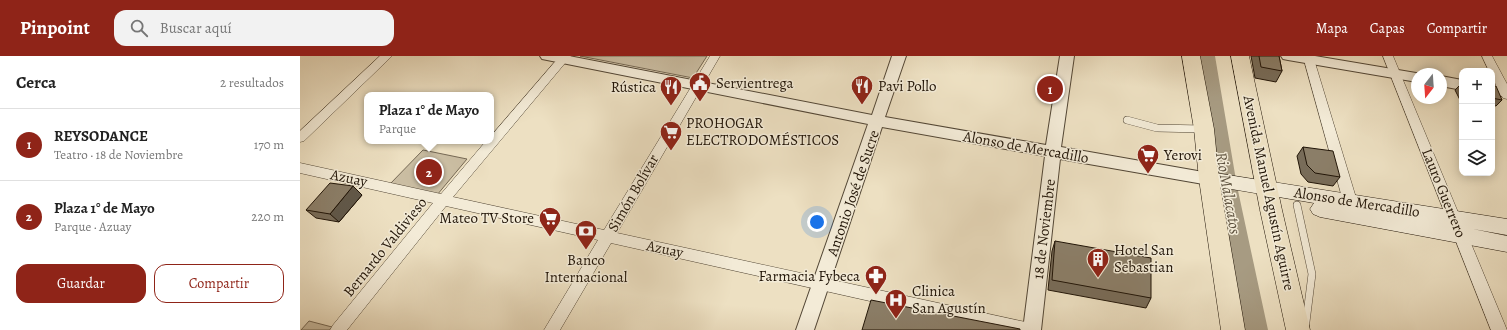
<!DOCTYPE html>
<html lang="es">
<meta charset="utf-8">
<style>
body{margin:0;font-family:Alegreya,serif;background:#f2f2f2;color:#222}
.controls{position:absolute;right:12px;top:12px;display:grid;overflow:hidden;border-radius:8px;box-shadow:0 2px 10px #0003}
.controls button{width:36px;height:36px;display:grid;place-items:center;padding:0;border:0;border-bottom:1px solid #e0e0e0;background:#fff;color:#222;font:20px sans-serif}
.compass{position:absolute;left:1111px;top:12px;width:36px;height:36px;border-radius:50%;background:#fff;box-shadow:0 2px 10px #0003;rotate:197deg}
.you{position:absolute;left:517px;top:166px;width:14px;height:14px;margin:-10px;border:3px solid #fff;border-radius:50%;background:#1a73e8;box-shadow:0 0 0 6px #1a73e833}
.badge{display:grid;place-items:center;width:26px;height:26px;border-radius:50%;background:#8f2418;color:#fff;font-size:13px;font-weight:700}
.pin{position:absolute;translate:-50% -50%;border:2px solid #fff;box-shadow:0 1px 4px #0006}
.popup{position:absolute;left:64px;top:36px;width:130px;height:52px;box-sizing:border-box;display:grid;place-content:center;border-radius:8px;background:#fff;filter:drop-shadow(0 1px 3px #0005);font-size:13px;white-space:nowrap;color:#767676}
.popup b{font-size:15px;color:#222}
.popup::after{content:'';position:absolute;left:50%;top:100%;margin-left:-8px;border:8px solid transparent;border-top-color:#fff}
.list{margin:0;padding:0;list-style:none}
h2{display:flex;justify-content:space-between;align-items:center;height:52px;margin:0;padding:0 16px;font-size:17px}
h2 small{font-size:13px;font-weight:400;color:#767676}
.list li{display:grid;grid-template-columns:26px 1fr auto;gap:12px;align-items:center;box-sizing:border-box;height:72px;padding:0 16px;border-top:1px solid #e0e0e0}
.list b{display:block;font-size:15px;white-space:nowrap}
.list p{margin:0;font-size:13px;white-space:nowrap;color:#767676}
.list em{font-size:13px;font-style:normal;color:#767676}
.actions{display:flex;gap:8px;padding:12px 16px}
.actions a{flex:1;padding:9px 0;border:1px solid #8f2418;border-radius:12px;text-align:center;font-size:14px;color:#8f2418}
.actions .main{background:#8f2418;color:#fff}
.icon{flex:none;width:22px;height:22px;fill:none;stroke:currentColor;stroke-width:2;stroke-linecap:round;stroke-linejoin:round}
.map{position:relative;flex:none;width:1207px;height:274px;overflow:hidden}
header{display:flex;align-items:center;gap:24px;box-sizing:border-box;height:56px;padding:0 20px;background:#8f2418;color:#fff}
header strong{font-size:19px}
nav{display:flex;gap:22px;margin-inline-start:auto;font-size:14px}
.search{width:280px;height:36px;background:#f2f2f2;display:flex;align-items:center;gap:10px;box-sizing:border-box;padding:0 14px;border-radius:12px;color:#767676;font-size:15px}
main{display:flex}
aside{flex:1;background:#fff}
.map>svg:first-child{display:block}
.green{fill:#cabda2;stroke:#756854}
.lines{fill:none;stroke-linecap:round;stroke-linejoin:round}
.river{fill:#a79b82;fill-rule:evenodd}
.service-casing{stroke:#534736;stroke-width:8}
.minor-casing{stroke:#534736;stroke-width:1}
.tertiary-casing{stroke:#534736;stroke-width:2}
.secondary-casing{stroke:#201407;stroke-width:1}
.primary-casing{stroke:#201407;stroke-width:1}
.service{stroke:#f3ebd7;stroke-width:7}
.minor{fill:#f3ebd7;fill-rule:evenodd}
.tertiary{fill:#f3ebd7;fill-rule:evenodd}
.secondary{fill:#f3ebd7;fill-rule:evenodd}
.primary{fill:#ede0c2;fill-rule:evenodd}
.wall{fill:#786c59;stroke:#201407}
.shaded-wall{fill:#615849;stroke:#201407}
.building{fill:#8b7e68;stroke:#201407}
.labels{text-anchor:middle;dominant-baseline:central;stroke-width:3;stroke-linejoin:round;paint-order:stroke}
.poi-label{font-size:15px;fill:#201407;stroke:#f3ebd7;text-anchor:start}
.street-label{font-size:15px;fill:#201407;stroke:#f3ebd7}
.water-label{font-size:16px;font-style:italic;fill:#5d513e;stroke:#f3ebd7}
</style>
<header>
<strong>Pinpoint</strong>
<div class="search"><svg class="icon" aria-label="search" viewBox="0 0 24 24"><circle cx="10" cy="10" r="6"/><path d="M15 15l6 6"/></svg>Buscar aquí</div>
<nav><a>Mapa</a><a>Capas</a><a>Compartir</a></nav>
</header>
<main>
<aside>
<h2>Cerca<small>2 resultados</small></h2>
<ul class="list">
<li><span class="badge">1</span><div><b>REYSODANCE</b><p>Teatro · 18 de Noviembre</p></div><em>170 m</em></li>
<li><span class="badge">2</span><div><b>Plaza 1° de Mayo</b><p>Parque · Azuay</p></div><em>220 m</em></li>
</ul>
<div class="actions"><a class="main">Guardar</a><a>Compartir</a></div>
</aside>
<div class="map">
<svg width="1207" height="274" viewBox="0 0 1207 274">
<rect width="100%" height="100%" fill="#ede0c2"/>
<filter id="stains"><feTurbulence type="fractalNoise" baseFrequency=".005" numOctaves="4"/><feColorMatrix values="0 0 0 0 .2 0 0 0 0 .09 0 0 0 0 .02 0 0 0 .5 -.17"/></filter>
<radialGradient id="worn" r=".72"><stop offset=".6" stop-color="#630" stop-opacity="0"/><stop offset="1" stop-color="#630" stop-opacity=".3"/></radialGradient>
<g class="green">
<polygon points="280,0 407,0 393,22"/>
<polygon points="123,94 167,103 137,139 90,128"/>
<polygon points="9,265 32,271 30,274 1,274"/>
</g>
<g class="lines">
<polygon class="river" points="897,0 915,0 937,130 968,274 942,274 915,130"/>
<g class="service-casing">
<g id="service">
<polyline points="827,64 857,72 902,73"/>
<polyline points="997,149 1012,218 1005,274"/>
</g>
</g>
<g class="minor-casing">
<g id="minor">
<polygon points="80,0 92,0 4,85 0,86 0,75"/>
<polygon points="260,0 271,0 153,141 304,174 410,0 420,0 317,177 730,267 735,269 738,274 699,274 311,187 260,274 244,274 298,184 146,150 47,274 30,274 33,269 133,147 0,117 0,107 141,138 186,85 191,85 191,80"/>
<polygon points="1003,0 1013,0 1057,145 1055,149 1050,150 1045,149 1043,145"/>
<polygon points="1083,0 1093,0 1207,274 1191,274"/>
<polygon points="1182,0 1192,0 1207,28 1207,43 1203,42 1201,39 1192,21 1192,15 1189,15"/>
</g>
</g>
<g class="tertiary-casing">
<g id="tertiary">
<polygon points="240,0 269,0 572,59 592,0 606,0 585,61 746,89 760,0 774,0 761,91 909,117 915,119 917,123 915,127 909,129 760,103 741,274 723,274 745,100 582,71 514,274 496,274 568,68 247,4 242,3"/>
<polygon points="981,0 1015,0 1122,18 1117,18 1117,26 988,4 983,3"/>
<polygon points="1141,20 1162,24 1162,34 1141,30"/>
<polygon points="1192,28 1207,31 1207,41 1192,38"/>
</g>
</g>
<g class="secondary-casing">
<polygon id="secondary" points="909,116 1207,163 1207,179 1173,173 1207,180 1207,196 1020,161 1013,158 1010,153 1014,147 902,128 900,123 902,118"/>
</g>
<g class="primary-casing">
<g id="primary">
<polygon points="882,0 900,0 914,73 919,123 945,274 921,274 899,123 894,73"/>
<polygon points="931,0 949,0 982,154 1010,274 986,274 960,154"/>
</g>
</g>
<use href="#service" class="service"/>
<use href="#minor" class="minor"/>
<use href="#tertiary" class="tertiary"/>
<use href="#secondary" class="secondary"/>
<use href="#primary" class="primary"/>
</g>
<g class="wall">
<polygon points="951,0 979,0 982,15 976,26 955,22"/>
<polygon points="1161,28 1162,28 1162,44 1160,44 1155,34"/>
<polygon points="1192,30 1202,44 1196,50 1192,49"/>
<polygon points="1003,91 1040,121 1033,130 1008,126 1001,118 997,100"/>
<polygon points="62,139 39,166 16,162 6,154"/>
<polygon points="755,185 851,242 846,252 748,234 752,195"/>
</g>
<polygon class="shaded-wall" points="53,130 62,139 39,166 30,158"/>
<g class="building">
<polygon points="959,0 979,0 982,15 961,11"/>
<polygon points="1192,30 1196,30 1202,44 1192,42"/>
<polygon points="1003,91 1033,95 1040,121 1015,117 1007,109"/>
<polygon points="30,127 53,130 30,158 6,154"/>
<polygon points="755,185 851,202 851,242 752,224"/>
<polygon points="571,244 720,273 720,274 562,274"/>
</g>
<defs>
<g id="civic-pin" transform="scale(1.15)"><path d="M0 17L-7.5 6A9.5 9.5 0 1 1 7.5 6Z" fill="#8f2418" stroke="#f3ebd7"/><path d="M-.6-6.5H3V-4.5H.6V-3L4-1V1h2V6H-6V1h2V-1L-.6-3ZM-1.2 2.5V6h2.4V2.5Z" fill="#fff"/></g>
<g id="restaurant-pin" transform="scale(1.15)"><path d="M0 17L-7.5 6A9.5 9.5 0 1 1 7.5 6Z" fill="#8f2418" stroke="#f3ebd7"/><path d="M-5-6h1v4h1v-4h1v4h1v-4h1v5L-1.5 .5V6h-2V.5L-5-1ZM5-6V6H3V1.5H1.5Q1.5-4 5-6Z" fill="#fff"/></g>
<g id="supermarket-pin" transform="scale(1.15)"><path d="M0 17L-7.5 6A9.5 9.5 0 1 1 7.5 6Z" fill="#8f2418" stroke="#f3ebd7"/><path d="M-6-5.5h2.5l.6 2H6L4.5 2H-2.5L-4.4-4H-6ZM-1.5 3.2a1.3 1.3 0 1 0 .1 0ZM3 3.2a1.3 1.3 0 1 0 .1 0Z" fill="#fff"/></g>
<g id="bank-pin" transform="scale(1.15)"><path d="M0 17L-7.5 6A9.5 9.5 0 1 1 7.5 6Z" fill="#8f2418" stroke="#f3ebd7"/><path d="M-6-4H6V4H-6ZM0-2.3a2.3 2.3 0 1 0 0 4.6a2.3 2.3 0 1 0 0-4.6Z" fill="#fff"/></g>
<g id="building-pin" transform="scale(1.15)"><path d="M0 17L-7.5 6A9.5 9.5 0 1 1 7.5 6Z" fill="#8f2418" stroke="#f3ebd7"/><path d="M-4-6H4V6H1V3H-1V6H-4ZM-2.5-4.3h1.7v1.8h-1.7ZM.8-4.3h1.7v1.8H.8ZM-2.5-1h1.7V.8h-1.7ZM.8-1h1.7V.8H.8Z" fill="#fff"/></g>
<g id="pharmacy-pin" transform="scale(1.15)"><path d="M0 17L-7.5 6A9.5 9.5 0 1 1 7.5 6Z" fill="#8f2418" stroke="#f3ebd7"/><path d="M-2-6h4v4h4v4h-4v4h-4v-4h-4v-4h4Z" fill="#fff"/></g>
<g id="hospital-pin" transform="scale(1.15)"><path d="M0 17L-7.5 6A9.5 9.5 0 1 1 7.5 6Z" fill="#8f2418" stroke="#f3ebd7"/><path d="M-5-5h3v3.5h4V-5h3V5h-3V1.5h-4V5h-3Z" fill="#fff"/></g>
</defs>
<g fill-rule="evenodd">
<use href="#civic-pin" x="400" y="27"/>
<use href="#restaurant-pin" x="562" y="30"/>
<use href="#restaurant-pin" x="371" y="31"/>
<use href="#supermarket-pin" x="371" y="76"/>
<use href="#supermarket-pin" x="848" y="99"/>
<use href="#supermarket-pin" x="250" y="162"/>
<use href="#bank-pin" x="286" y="175"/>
<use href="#building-pin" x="798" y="203"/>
<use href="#pharmacy-pin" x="576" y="220"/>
<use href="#hospital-pin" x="596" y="244"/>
</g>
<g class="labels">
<g class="poi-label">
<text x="416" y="27">Servientrega</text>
<text x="578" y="30">Pavi Pollo</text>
<text x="356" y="31" text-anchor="end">Rústica</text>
<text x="386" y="67">PROHOGAR<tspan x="386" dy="17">ELECTRODOMÉSTICOS</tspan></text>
<text x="864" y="99">Yerovi</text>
<text x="234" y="162" text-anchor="end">Mateo TV Store</text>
<text x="814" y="194">Hotel San<tspan x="814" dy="17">Sebastian</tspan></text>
<text x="286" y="204" text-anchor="middle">Banco<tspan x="286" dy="17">Internacional</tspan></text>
<text x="560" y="220" text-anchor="end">Farmacia Fybeca</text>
<text x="612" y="235">Clinica<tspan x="612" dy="17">San Agustín</tspan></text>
</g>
<g class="street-label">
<text transform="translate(726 91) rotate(10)">Alonso de Mercadillo</text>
<text transform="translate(49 122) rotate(12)">Azuay</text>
<text transform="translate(333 137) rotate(-60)">Simón Bolívar</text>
<text transform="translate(553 137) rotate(-71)">Antonio José de Sucre</text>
<text transform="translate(969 137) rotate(78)">Avenida Manuel Agustín Aguirre</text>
<text transform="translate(1144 137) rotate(68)">Lauro Guerrero</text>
<text transform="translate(1057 146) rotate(9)">Alonso de Mercadillo</text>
<text transform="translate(744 173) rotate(-83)">18 de Noviembre</text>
<text transform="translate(85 191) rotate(-51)">Bernardo Valdivieso</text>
<text transform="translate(365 193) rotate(12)">Azuay</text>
</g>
<g class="water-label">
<text transform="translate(928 137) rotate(80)">Rio Malacatos</text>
</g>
</g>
<rect width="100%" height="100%" filter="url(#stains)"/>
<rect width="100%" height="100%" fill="url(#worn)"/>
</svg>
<div class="controls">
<button>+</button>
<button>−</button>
<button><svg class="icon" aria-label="layers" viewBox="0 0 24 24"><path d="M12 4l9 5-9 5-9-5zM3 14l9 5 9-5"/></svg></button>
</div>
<svg class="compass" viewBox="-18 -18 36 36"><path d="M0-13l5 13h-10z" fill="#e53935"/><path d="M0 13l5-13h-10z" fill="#767676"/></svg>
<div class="you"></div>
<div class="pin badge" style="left:750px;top:33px">1</div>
<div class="pin badge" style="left:129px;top:116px">2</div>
<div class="popup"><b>Plaza 1° de Mayo</b>Parque</div>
</div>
</main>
